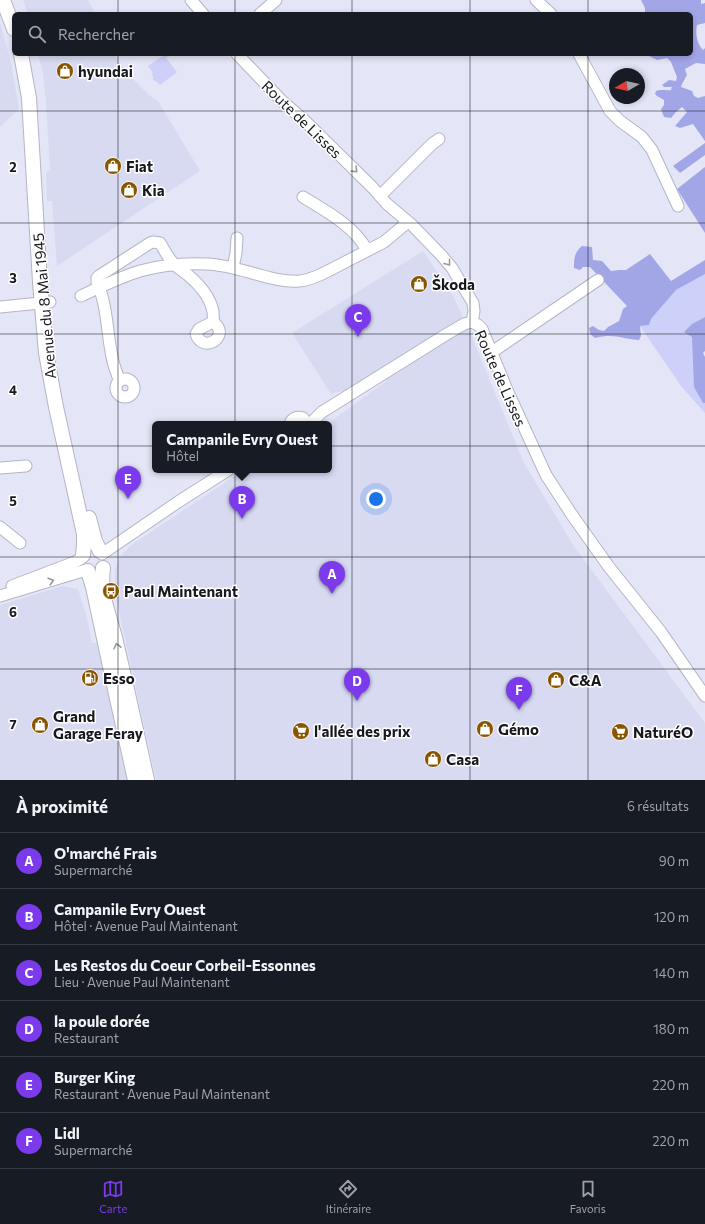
<!DOCTYPE html>
<html lang="fr">
<meta charset="utf-8">
<style>
body{margin:0;font-family:Commissioner,sans-serif;background:#20242c;color:#f1f3f6}
.compass{position:absolute;left:609px;top:68px;width:36px;height:36px;border-radius:50%;background:#171b24;box-shadow:0 2px 6px #0003;rotate:261deg}
.you{position:absolute;left:376px;top:499px;width:14px;height:14px;margin:-10px;border:3px solid #fff;border-radius:50%;background:#1a73e8;box-shadow:0 0 0 6px #1a73e833}
.badge{display:grid;place-items:center;width:26px;height:26px;border-radius:50%;background:#7c3aed;color:#fff;font-size:13px;font-weight:700}
.pin{position:absolute;translate:-50% -33px;filter:drop-shadow(0 1px 2px #0008)}
.pin::after{content:'';position:absolute;top:21px;width:14px;height:12px;background:inherit;clip-path:polygon(0 0,100% 0,50% 100%)}
.popup{position:absolute;left:152px;top:421px;width:180px;height:52px;box-sizing:border-box;display:grid;place-content:center;border-radius:6px;background:#171b24;filter:drop-shadow(0 1px 3px #0005);font-size:13px;white-space:nowrap;color:#9ea1a6}
.popup b{font-size:15px;color:#f1f3f6}
.popup::after{content:'';position:absolute;left:50%;top:100%;margin-left:-8px;border:8px solid transparent;border-top-color:#171b24}
.list{margin:0;padding:0;list-style:none}
h2{display:flex;justify-content:space-between;align-items:center;height:52px;margin:0;padding:0 16px;font-size:17px}
h2 small{font-size:13px;font-weight:400;color:#9ea1a6}
.list li{display:grid;grid-template-columns:26px 1fr auto;gap:12px;align-items:center;box-sizing:border-box;height:56px;padding:0 16px;border-top:1px solid #363941}
.list b{display:block;font-size:15px;white-space:nowrap}
.list p{margin:0;font-size:13px;white-space:nowrap;color:#9ea1a6}
.list em{font-size:13px;font-style:normal;color:#9ea1a6}
.icon{flex:none;width:22px;height:22px;fill:none;stroke:currentColor;stroke-width:2;stroke-linecap:round;stroke-linejoin:round}
.map{position:relative;flex:none;width:705px;height:780px;overflow:hidden}
.search{position:absolute;background:#171b24;box-shadow:0 2px 6px #0003;left:12px;right:12px;top:12px;height:44px;display:flex;align-items:center;gap:10px;box-sizing:border-box;padding:0 14px;border-radius:6px;color:#9ea1a6;font-size:15px}
.sheet{height:388px;background:#171b24}
nav{display:flex;justify-content:space-around;align-items:center;box-sizing:border-box;height:56px;border-top:1px solid #363941;background:#171b24;font-size:11px;color:#9ea1a6}
nav a{display:grid;justify-items:center;gap:2px}
nav .on{color:#7c3aed}
.map>svg:first-child{display:block}
.built{fill:#d8daf2}
.green{fill:#cdd0f8}
.forest{fill:#a3a6e6}
.lines{fill:none;stroke-linecap:round;stroke-linejoin:round}
.minor-casing{stroke:#b3b5c5;stroke-width:13}
.major-casing{stroke:#b3b5c5;stroke-width:16}
.minor{stroke:#fff;stroke-width:11}
.major{stroke:#fff;stroke-width:14}
.oneway{stroke:#97989a}
.grid{fill:none;stroke:#18191f;stroke-width:1;stroke-opacity:0.55}
.labels{text-anchor:middle;dominant-baseline:central;stroke-width:3;stroke-linejoin:round;paint-order:stroke}
.poi-label{font-size:15px;font-weight:bold;fill:#18191f;stroke:#fff;text-anchor:start}
.street-label{font-size:15px;fill:#18191f;stroke:#fff}
.grid-label{font-size:13px;text-anchor:middle;font-weight:bold;fill:#18191f;stroke:#fff;stroke-width:3;stroke-linejoin:round;paint-order:stroke}
</style>
<div class="map">
<svg width="705" height="780" viewBox="0 0 705 780">
<rect width="100%" height="100%" fill="#e4e6f7"/>
<g class="built">
<polygon points="23,0 88,0 95,14 28,14"/>
<polygon points="0,22 11,63 19,109 0,127"/>
<polygon points="38,54 115,54 114,55 132,78 150,96 158,101 200,171 57,266 52,201 47,201 46,173 50,170 46,103 43,74"/>
<polygon points="423,251 452,294 473,339 524,463 573,545 705,723 705,780 156,780 120,616 115,583 115,570 119,558 127,549 137,541 244,470 329,470 329,424 327,424 388,380 331,394 292,333"/>
<polygon points="63,586 78,589 86,614 92,643 97,643 127,780 0,780 0,605"/>
</g>
<g class="green">
<polygon points="165,54 167,54 169,56 166,58 177,72 160,85 157,82 153,80 153,76 151,74 153,73 148,66"/>
<polygon points="705,274 705,317 692,324 692,337 703,403 705,403 705,413 681,386 640,326 649,324 651,319 676,290"/>
</g>
<g class="forest">
<path d="M641,0h60v4l4,-1v20l-8,2c-2,8 0,19 6,25l2,-2v16l-9,-1 -11,6 2,6 -5,9 -1,3 11,4 2,5 4,2 7,-2v45l-12,-17 -13,4 -5,-2 12,-14 -5,-5 -6,5 -5,6 -7,-1 -3,-8 3,-4v-5l-7,-4 -2,-2 1,-3c6,-2 10,0 15,-1l1,-3h-8l-2,-2 7,-5 7,1 1,-4 -6,-15 -4,-4 -10,2 -8,-4 1,-2h41v-40h-46v-6z"/>
<polygon points="705,143 705,155 680,173 673,166"/>
<polygon points="705,167 705,233 677,189"/>
<path d="M582,246l10,1 1,13 9,1 9,10 8,-1h7l24,-16 21,27 34,-21v14l-29,16 -25,29 -2,6 -9,1 1,10 -2,4c-18,-1 -24,-7 -44,-2l-5,-4 -1,-6 4,-2 6,4 5,1 4,-4 11,-6 4,-12 4,-3 -37,-39h-7l-3,3 -6,-2c0,-10 0,-15 8,-22z"/>
<polygon points="705,317 705,351 703,353 705,357 705,403 703,403 694,387 692,337 684,332 692,324"/>
</g>
<g class="lines">
<g class="minor-casing">
<g id="minor">
<polyline points="191,0 203,14"/>
<polyline points="536,0 551,14"/>
<polyline points="260,14 276,0"/>
<polyline points="237,54 282,101 305,121 373,188 387,204 412,225 442,256 452,268 473,303 474,311 472,322"/>
<polyline points="579,54 610,111 620,121 642,137 652,150 678,206"/>
<polyline points="380,196 432,144 439,139"/>
<path d="M303,197c23,14 51,29 64,53"/>
<polyline points="233,267 236,253 237,238"/>
<path d="M81,296c19,-9 39,-19 59,-25 21,-6 45,-8 67,-7 32,1 63,19 93,17 9,-1 18,-5 26,-9l58,-30 24,-20"/>
<polyline points="0,307 50,302"/>
<path d="M213,322c1,1 5,4 5,5 7,13 -16,25 -22,7l3,-5z"/>
<polyline points="472,322 478,325 482,329 507,390 546,475 572,515 609,567 661,632 705,696"/>
<polyline points="492,352 598,280"/>
<circle cx="125" cy="388" r="9"/>
<path d="M120,381c-15,-31 -9,-67 -23,-99v-4l2,-2 51,-33 3,-1 7,1c5,8 9,17 16,23 4,3 8,6 12,9 14,12 28,28 25,47"/>
<path d="M290,424c2,-6 7,-8 13,-6l4,6"/>
<polyline points="310,424 322,412 447,334 464,324 472,322"/>
<polyline points="0,468 26,466"/>
<polyline points="0,527 20,543"/>
<polyline points="102,554 178,502 228,470"/>
<polyline points="12,586 75,562 82,558"/>
<polyline points="0,596 86,570"/>
</g>
</g>
<g class="major-casing">
<g id="major">
<polyline points="3,0 14,29"/>
<polyline points="21,54 29,98 40,282 46,353 56,407 84,534 84,545 83,555"/>
<polyline points="89,518 95,541 100,551"/>
<path d="M103,568c-4,28 7,47 13,74 11,46 21,92 31,138"/>
<polyline points="88,571 93,587 116,694 135,780"/>
</g>
</g>
<use href="#minor" class="minor"/>
<use href="#major" class="major"/>
</g>
<defs><path id="oneway-chevron" d="M-2-3.5L2.5 0L-2 3.5" fill="none" stroke-width="1.6" stroke-linecap="round" stroke-linejoin="round"/></defs>
<g class="oneway">
<use href="#oneway-chevron" transform="translate(355 170) rotate(44)"/>
<use href="#oneway-chevron" transform="translate(448 263) rotate(52)"/>
<use href="#oneway-chevron" transform="translate(51 581) rotate(-16)"/>
<use href="#oneway-chevron" transform="translate(117 646) rotate(-103)"/>
</g>
<path class="grid" d="M118,0v14M235,0v14M352,0v14M470,0v14M588,0v14M118,54v726M235,54v726M352,54v726M470,54v726M588,54v726M0,111h705M0,223h705M0,334h705M0,446h705M0,557h705M0,669h705"/>
<defs>
<g id="shop-disc" transform="scale(0.9)"><circle r="9.5" fill="#885600" stroke="#fff"/><path d="M-5-2.5h2.3a2.7 3.5 0 0 1 5.4 0H5L5.5 6h-11ZM-1.5-2.5h3a1.5 2.3 0 0 0-3 0Z" fill="#fff"/></g>
<g id="bus-disc" transform="scale(0.9)"><circle r="9.5" fill="#885600" stroke="#fff"/><path d="M-5-6H5V4H4V6H2V4H-2V6H-4V4H-5ZM-3.5-4V0h7V-4ZM-3.5 1.2v1.5H-2V1.2ZM2 1.2v1.5H3.5V1.2Z" fill="#fff"/></g>
<g id="fuel-disc" transform="scale(0.9)"><circle r="9.5" fill="#885600" stroke="#fff"/><path d="M-5.5-6h7V0h2V4h1.3V-2.5L3-4.5l.8-.8L6-3V5H2.5V1h-1V6h-7ZM-4.2-4.7v3.2H.2V-4.7Z" fill="#fff"/></g>
<g id="supermarket-disc" transform="scale(0.9)"><circle r="9.5" fill="#885600" stroke="#fff"/><path d="M-6-5.5h2.5l.6 2H6L4.5 2H-2.5L-4.4-4H-6ZM-1.5 3.2a1.3 1.3 0 1 0 .1 0ZM3 3.2a1.3 1.3 0 1 0 .1 0Z" fill="#fff"/></g>
</defs>
<g fill-rule="evenodd">
<use href="#shop-disc" x="65" y="71"/>
<use href="#shop-disc" x="113" y="166"/>
<use href="#shop-disc" x="129" y="190"/>
<use href="#shop-disc" x="419" y="284"/>
<use href="#bus-disc" x="111" y="591"/>
<use href="#fuel-disc" x="90" y="678"/>
<use href="#shop-disc" x="556" y="680"/>
<use href="#shop-disc" x="40" y="725"/>
<use href="#shop-disc" x="485" y="729"/>
<use href="#supermarket-disc" x="301" y="731"/>
<use href="#supermarket-disc" x="620" y="732"/>
<use href="#shop-disc" x="433" y="759"/>
</g>
<g class="labels">
<g class="poi-label">
<text x="78" y="71">hyundai</text>
<text x="126" y="166">Fiat</text>
<text x="142" y="190">Kia</text>
<text x="432" y="284">Škoda</text>
<text x="124" y="591">Paul Maintenant</text>
<text x="103" y="678">Esso</text>
<text x="569" y="680">C&amp;A</text>
<text x="53" y="716">Grand<tspan x="53" dy="17">Garage Feray</tspan></text>
<text x="498" y="729">Gémo</text>
<text x="314" y="731">l'allée des prix</text>
<text x="633" y="732">NaturéO</text>
<text x="446" y="759">Casa</text>
</g>
<g class="street-label">
<text transform="translate(302 119) rotate(44)">Route de Lisses</text>
<text transform="translate(44 306) rotate(-95)">Avenue du 8 Mai 1945</text>
<text transform="translate(501 378) rotate(66)">Route de Lisses</text>
</g>
</g>
<g class="grid-label">
<text x="13" y="172">2</text>
<text x="13" y="283">3</text>
<text x="13" y="395">4</text>
<text x="13" y="506">5</text>
<text x="13" y="617">6</text>
<text x="13" y="729">7</text>
</g>
</svg>
<svg class="compass" viewBox="-18 -18 36 36"><path d="M0-13l5 13h-10z" fill="#e53935"/><path d="M0 13l5-13h-10z" fill="#9ea1a6"/></svg>
<div class="you"></div>
<div class="pin badge" style="left:332px;top:594px">A</div>
<div class="pin badge" style="left:242px;top:519px">B</div>
<div class="popup"><b>Campanile Evry Ouest</b>Hôtel</div>
<div class="pin badge" style="left:358px;top:337px">C</div>
<div class="pin badge" style="left:357px;top:701px">D</div>
<div class="pin badge" style="left:128px;top:499px">E</div>
<div class="pin badge" style="left:519px;top:710px">F</div>
<div class="search"><svg class="icon" aria-label="search" viewBox="0 0 24 24"><circle cx="10" cy="10" r="6"/><path d="M15 15l6 6"/></svg>Rechercher</div>
</div>
<section class="sheet">
<h2>À proximité<small>6 résultats</small></h2>
<ul class="list">
<li><span class="badge">A</span><div><b>O'marché Frais</b><p>Supermarché</p></div><em>90 m</em></li>
<li><span class="badge">B</span><div><b>Campanile Evry Ouest</b><p>Hôtel · Avenue Paul Maintenant</p></div><em>120 m</em></li>
<li><span class="badge">C</span><div><b>Les Restos du Coeur Corbeil-Essonnes</b><p>Lieu · Avenue Paul Maintenant</p></div><em>140 m</em></li>
<li><span class="badge">D</span><div><b>la poule dorée</b><p>Restaurant</p></div><em>180 m</em></li>
<li><span class="badge">E</span><div><b>Burger King</b><p>Restaurant · Avenue Paul Maintenant</p></div><em>220 m</em></li>
<li><span class="badge">F</span><div><b>Lidl</b><p>Supermarché</p></div><em>220 m</em></li>
</ul>
</section>
<nav>
<a class="on"><svg class="icon" aria-label="map" viewBox="0 0 24 24"><path d="M3 6l6-2 6 2 6-2v14l-6 2-6-2-6 2zM9 4v14M15 6v14"/></svg>Carte</a>
<a><svg class="icon" aria-label="directions" viewBox="0 0 24 24"><path d="M12 3l9 9-9 9-9-9zM9 14v-3h6M13 9l2 2-2 2"/></svg>Itinéraire</a>
<a><svg class="icon" aria-label="saved" viewBox="0 0 24 24"><path d="M7 4h10v16l-5-4-5 4z"/></svg>Favoris</a>
</nav>
